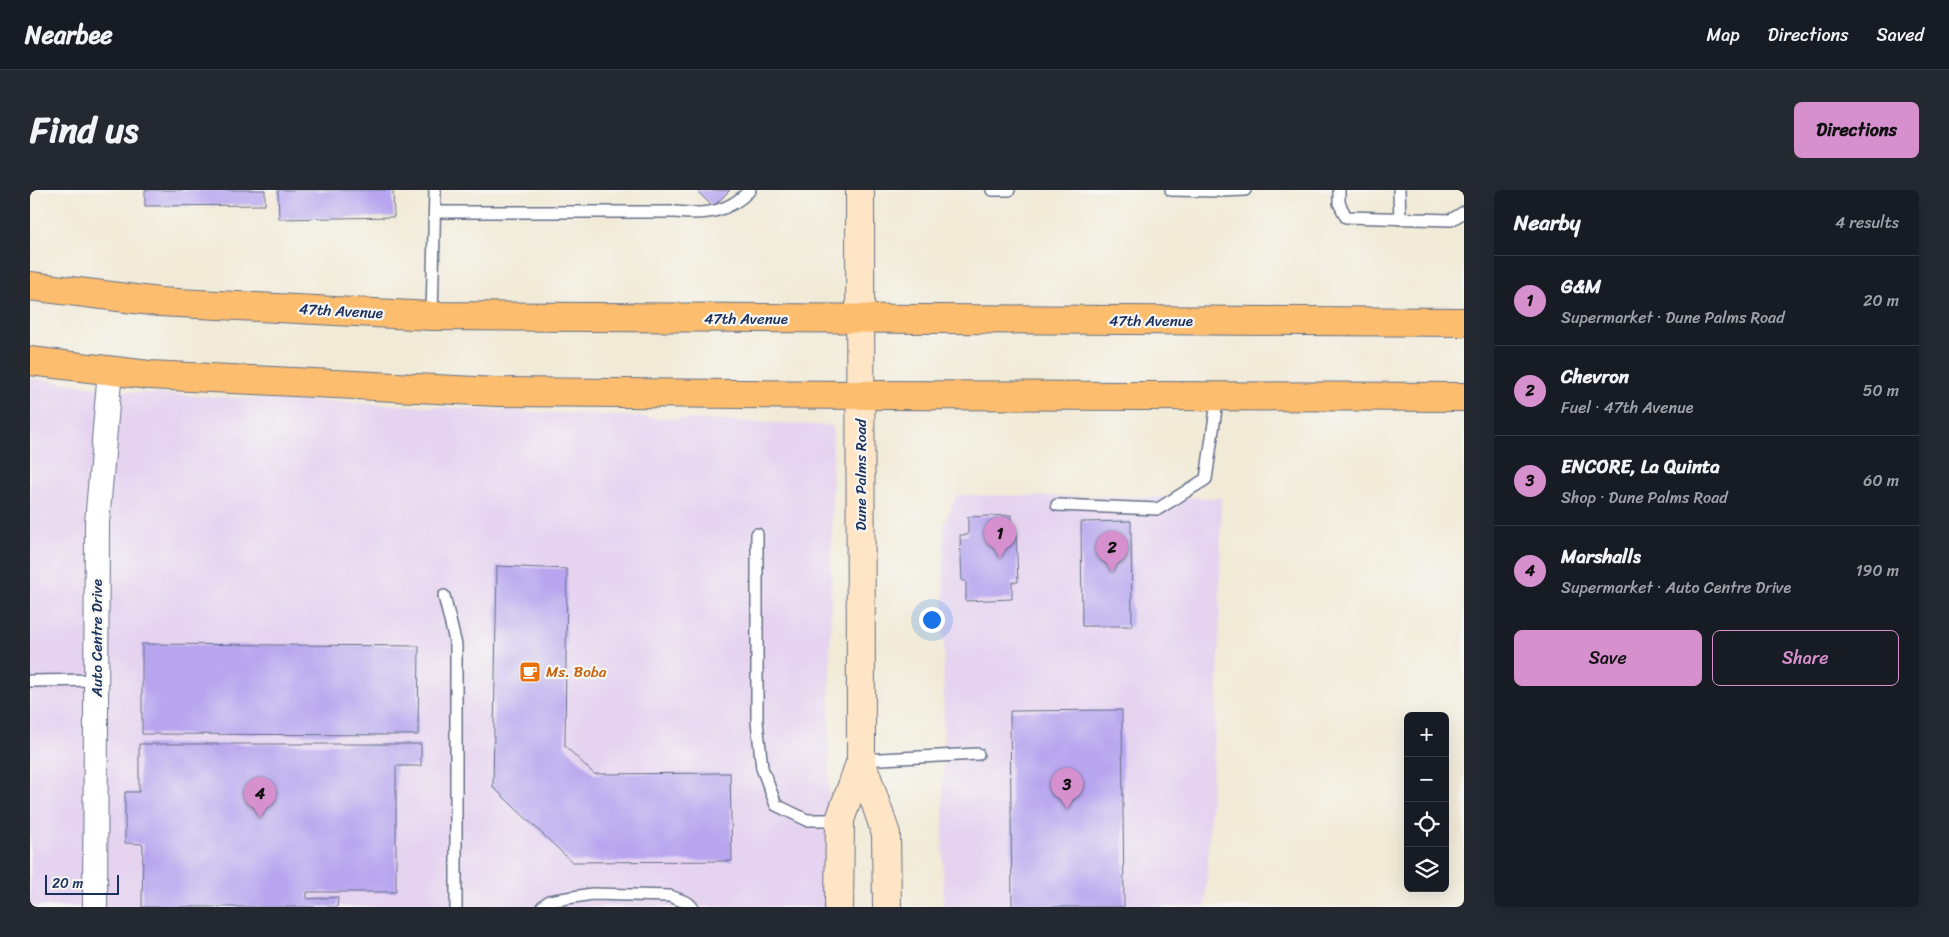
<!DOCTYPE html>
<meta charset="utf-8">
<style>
body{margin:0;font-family:Sriracha,sans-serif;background:#242831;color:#f1f3f6}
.controls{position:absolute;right:15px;bottom:15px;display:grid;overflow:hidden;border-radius:8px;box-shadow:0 5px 20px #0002}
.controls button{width:45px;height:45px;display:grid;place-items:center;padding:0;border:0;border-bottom:1px solid #363941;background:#171b24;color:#f1f3f6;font:25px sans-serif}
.scale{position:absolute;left:15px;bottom:12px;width:74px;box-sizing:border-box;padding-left:5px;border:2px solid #1b2f5e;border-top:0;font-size:14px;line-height:18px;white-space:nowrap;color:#1b2f5e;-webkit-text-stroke:4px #f6f6f2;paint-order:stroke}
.you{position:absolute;left:901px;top:429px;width:18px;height:18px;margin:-12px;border:4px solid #fff;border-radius:50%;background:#1a73e8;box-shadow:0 0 0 8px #1a73e833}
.badge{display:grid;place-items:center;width:32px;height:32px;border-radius:50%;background:#d690ce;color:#111;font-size:16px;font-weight:700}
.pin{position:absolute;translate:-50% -41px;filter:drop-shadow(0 1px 2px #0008)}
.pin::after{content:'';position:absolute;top:26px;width:18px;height:15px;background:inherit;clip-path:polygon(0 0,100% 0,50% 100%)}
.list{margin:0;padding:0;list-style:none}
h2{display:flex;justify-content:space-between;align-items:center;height:65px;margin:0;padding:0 20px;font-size:21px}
h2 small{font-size:16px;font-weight:400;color:#9ea1a6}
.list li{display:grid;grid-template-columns:32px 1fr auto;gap:15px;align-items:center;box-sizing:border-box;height:90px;padding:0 20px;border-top:1px solid #363941}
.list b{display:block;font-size:19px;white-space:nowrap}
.list p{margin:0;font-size:16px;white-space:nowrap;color:#9ea1a6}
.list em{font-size:16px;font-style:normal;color:#9ea1a6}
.actions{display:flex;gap:10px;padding:15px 20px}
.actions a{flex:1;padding:11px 0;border:1px solid #d690ce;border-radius:8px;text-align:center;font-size:18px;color:#d690ce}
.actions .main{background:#d690ce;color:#111}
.icon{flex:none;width:28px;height:28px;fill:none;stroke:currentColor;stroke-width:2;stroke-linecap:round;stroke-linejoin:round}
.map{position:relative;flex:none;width:1434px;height:717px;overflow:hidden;border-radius:8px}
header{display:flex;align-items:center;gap:30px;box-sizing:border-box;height:70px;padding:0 25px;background:#171b24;border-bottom:1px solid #363941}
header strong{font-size:24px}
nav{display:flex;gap:28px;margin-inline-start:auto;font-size:18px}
.intro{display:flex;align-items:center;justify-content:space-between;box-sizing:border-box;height:120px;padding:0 30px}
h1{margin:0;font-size:35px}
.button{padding:12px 22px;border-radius:8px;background:#d690ce;color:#111;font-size:18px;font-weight:700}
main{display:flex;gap:30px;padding:0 30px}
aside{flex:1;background:#171b24;border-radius:8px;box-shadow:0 5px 20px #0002}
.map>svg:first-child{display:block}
.built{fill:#e5d3f0}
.building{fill:#b7a6ef}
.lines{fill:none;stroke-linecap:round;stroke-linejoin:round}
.service-casing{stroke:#667088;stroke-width:14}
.minor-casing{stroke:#667088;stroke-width:26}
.secondary-casing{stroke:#667088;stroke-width:30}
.primary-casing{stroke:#667088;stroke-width:30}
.service{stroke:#fff;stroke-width:11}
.minor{stroke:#fff;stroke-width:24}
.secondary{stroke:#fee5c5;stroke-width:28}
.primary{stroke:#fcbd6e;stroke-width:28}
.labels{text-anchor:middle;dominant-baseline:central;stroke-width:4.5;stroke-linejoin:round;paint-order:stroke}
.street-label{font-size:15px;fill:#1b2f5e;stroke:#f6f6f2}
.food-label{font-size:15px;fill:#c56008;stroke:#f6f6f2;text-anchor:start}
</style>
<header>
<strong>Nearbee</strong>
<nav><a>Map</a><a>Directions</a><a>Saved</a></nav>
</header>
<div class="intro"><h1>Find us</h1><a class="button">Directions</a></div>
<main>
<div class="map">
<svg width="1434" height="717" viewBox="0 0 1434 717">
<rect width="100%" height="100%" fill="#f6f6f2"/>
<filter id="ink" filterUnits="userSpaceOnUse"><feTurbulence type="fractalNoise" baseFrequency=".02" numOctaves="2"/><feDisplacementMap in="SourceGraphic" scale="10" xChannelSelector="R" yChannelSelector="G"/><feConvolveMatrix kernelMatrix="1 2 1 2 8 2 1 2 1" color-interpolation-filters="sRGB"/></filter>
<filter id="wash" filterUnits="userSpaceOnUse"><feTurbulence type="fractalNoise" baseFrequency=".0096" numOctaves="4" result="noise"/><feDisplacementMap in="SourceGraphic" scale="20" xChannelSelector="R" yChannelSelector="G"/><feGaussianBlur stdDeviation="1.12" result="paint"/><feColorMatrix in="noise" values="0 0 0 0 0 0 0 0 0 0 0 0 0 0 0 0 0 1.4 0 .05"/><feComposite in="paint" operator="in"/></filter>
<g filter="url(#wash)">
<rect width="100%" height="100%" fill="#f1ead7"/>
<g class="built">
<polygon points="0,188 108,203 803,236 797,717 0,717"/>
<polygon points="927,305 1191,308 1189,469 1175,717 913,717 914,334"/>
</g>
<g id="blocks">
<g class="building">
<polygon points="115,0 235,0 235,15 115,16"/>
<polygon points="248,0 363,0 364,27 249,29"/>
<polygon points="666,0 700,0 683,17"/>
<polygon points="981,325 981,343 986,343 988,392 982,392 982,409 936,411 936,391 932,391 930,345 938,345 938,327"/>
<polygon points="1101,331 1102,436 1052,436 1051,332"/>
<polygon points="467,376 537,379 535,556 564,584 700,583 702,671 542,672 463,597"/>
<polygon points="112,454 389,456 388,545 112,544"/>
<polygon points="1092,520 1094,717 982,717 980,521"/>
<polygon points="109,554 391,554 391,576 366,576 366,702 277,702 277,709 308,707 307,717 112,717 113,654 95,653 95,602 109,602"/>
</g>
</g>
</g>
<g filter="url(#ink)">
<use href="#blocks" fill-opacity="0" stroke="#667088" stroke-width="1"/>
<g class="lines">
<g class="service-casing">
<g id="service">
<polyline points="962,0 979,0"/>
<polyline points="1141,0 1190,1 1215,0"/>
<polyline points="1309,0 1309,13 1316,27 1421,30 1434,22"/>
<polyline points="1369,0 1370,29"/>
<path d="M405,22h240c30,3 53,1 75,-22"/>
<polyline points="402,126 405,0"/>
<polyline points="1027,315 1128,319 1176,289 1188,205"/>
<polyline points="727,344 727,531 732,578 746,615 777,630 810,630"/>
<polyline points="414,406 426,455 426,717"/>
<polyline points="0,491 67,490"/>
<polyline points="831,570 948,564"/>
<polyline points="512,717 519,711 562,704 640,706 658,713 662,717"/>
</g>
</g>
<g class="minor-casing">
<polyline id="minor" points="65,717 67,333 80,180"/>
</g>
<g class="secondary-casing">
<g id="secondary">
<polyline points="830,0 831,570 856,644 857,717"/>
<polyline points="809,717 810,630 831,570"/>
</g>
</g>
<g class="primary-casing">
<g id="primary">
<polyline points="0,96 129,112 402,126 1434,132"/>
<polyline points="0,171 119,185 467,202 831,205 1434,207"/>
</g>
</g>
<use href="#service" class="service"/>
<use href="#minor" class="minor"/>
<use href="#secondary" class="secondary"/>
<use href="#primary" class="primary"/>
</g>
</g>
<defs>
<g id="cafe-square" transform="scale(1.125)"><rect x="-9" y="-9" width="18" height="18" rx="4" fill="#e8710a" stroke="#f6f6f2"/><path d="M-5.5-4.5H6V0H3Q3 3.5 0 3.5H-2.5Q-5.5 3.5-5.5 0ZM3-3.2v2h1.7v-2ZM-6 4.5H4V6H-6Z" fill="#fff"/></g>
</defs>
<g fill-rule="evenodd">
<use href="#cafe-square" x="500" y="482"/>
</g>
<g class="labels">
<g class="street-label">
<text transform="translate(311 121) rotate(3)">47th Avenue</text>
<text x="716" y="129">47th Avenue</text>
<text x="1121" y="131">47th Avenue</text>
<text transform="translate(831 285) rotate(-90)">Dune Palms Road</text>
<text transform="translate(67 448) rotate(-90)">Auto Centre Drive</text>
</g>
<g class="food-label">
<text x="516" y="482">Ms. Boba</text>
</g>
</g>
</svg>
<div class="controls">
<button>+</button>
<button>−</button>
<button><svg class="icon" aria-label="locate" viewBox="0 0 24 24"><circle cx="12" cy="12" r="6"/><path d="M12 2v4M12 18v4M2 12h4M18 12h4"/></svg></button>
<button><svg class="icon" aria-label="layers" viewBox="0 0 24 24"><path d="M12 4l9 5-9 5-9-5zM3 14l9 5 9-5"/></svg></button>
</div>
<div class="scale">20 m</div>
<div class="you"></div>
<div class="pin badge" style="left:970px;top:368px">1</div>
<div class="pin badge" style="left:1082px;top:382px">2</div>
<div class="pin badge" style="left:1037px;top:619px">3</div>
<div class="pin badge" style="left:230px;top:628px">4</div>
</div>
<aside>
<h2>Nearby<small>4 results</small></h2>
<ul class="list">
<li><span class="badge">1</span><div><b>G&amp;M</b><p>Supermarket · Dune Palms Road</p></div><em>20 m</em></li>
<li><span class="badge">2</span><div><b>Chevron</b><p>Fuel · 47th Avenue</p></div><em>50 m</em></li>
<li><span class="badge">3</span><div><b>ENCORE, La Quinta</b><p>Shop · Dune Palms Road</p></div><em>60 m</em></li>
<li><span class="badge">4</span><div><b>Marshalls</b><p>Supermarket · Auto Centre Drive</p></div><em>190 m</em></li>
</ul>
<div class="actions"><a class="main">Save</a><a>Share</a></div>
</aside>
</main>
